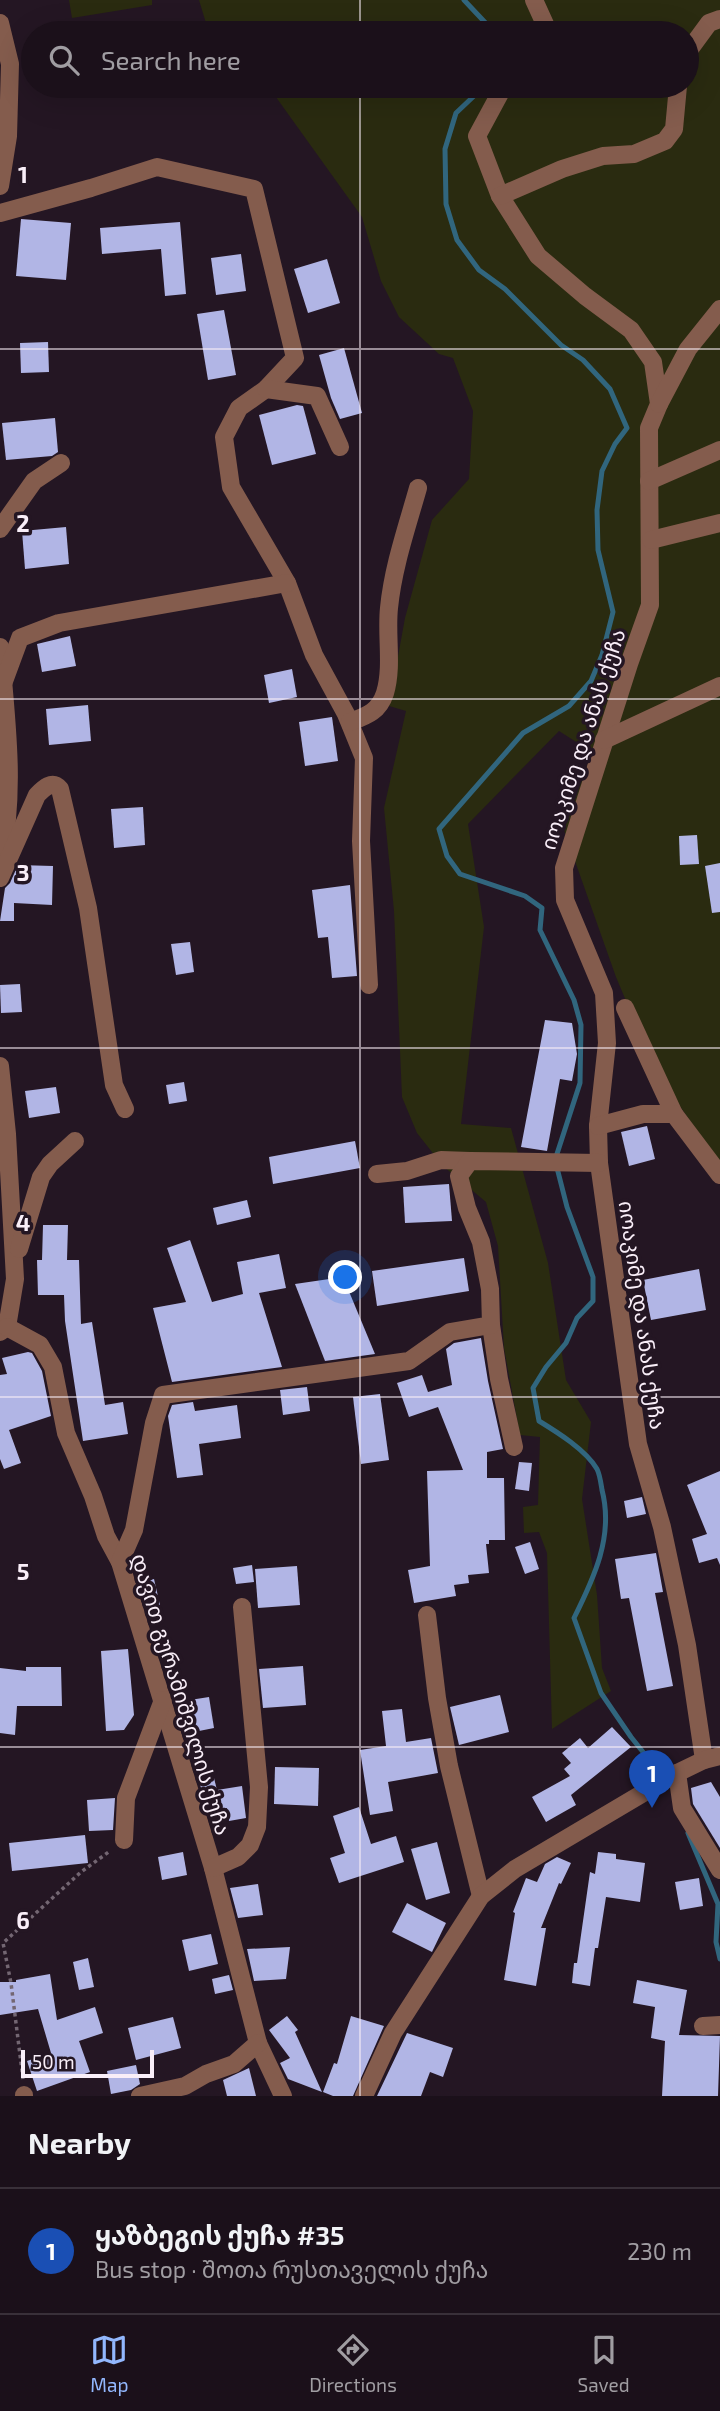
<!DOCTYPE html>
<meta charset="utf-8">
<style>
body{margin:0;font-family:"Exo 2","Noto Sans Georgian",sans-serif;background:#241923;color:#f1f3f6}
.scale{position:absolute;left:21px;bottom:18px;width:133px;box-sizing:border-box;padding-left:7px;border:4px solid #f9eef8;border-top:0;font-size:19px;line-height:24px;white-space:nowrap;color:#f9eef8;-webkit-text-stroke:5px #241623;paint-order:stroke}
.you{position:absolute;left:346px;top:1278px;width:24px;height:24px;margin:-18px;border:5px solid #fff;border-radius:50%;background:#1a73e8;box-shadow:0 0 0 10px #1a73e833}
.badge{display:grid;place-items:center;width:46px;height:46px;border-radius:50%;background:#92b7fd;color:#fff;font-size:23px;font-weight:700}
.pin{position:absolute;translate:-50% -58px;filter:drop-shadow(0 2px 4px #0008)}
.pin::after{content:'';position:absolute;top:37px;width:24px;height:21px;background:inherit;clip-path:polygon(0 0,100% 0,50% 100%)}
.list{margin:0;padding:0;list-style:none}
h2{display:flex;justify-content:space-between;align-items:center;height:91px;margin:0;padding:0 28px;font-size:30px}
h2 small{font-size:23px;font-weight:400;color:#a09da2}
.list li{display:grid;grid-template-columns:46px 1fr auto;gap:21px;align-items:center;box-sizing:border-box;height:126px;padding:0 28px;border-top:2px solid #393039}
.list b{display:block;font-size:26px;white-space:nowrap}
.list p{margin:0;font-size:23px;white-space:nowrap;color:#a09da2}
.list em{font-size:23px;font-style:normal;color:#a09da2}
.icon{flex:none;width:38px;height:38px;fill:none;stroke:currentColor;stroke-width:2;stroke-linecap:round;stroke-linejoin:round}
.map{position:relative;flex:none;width:720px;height:2096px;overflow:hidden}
.search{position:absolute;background:#1b101a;box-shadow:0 7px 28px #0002;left:21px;right:21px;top:21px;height:77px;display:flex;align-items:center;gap:18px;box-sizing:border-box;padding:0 24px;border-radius:38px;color:#a09da2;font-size:26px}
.sheet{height:217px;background:#1b101a}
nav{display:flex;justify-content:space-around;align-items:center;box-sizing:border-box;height:98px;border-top:2px solid #393039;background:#1b101a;font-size:19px;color:#a09da2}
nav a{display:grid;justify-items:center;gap:4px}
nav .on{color:#92b7fd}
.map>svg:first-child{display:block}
.green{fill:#2a2b10}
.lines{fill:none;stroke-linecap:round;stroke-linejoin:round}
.stream{stroke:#31667e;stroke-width:5}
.building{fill:#b1b5e5}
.path{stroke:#736672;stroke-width:3.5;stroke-dasharray:3.5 3.5;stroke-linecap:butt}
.minor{stroke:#845c4d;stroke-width:18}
.grid{fill:none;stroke:#f9eef8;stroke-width:2;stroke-opacity:0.55}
.labels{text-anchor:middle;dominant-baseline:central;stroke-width:7;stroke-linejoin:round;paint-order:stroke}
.street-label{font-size:21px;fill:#f9eef8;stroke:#241623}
.grid-label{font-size:23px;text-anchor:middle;font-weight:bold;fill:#f9eef8;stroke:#241623;stroke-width:7;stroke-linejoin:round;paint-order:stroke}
</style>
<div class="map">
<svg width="720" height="2096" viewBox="0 0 720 2096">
<rect width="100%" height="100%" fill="#241623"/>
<g class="green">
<polygon points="69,0 152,0 152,5 72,18"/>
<polygon points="199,0 720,0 720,1164 677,1102 637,1027 616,977 564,830 592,752 559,731 468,824 484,927 461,1124 511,1128 548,1263 566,1380 591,1422 582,1499 597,1595 602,1668 611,1691 552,1729 547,1553 539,1532 524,1533 523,1507 538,1505 540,1437 520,1435 504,1348 498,1246 486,1202 443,1166 417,1133 402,1097 394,911 384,808 406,711 389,706 405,618 432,520 469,479 473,411 453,358 439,354 399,317 381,281 362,217 268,86 687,86 687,33 209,33"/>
</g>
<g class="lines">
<g class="stream">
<polyline points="464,0 495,33"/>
<path d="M489,86l-14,9 -19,18 -11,36 1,55 11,36 22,30 26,19 56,56 22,15 27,29 17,39 -12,16 -13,27 -5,39 1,40 15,62 -11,43 -11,26 -22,25 -46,27 -84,96 8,27 13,18 65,22 17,12 -2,22 34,70 7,25 -1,58 -25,77 12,47 26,70v24l-16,17 -11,25 -20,24 -13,21 6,33c18,11 47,29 58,48 3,6 4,15 5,21 12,46 -8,88 -28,128l27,75 30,44 28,35"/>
<polyline points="688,1833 718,1904 716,1942 720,1959"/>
</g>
</g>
<g class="building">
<polygon points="21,219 71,223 66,280 16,276"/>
<polygon points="180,222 186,294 165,296 161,249 102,254 100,228"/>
<polygon points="241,254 246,291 216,295 211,258"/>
<polygon points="327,259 340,303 308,313 294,269"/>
<polygon points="224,310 236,375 208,380 197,314"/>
<polygon points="48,342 49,372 21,373 20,343"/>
<polygon points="344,348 362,413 340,419 331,398 319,355"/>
<polygon points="297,405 303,406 316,454 272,465 259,415"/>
<polygon points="55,418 58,452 52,456 6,460 2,423"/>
<polygon points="66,527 69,564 25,569 22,531"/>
<polygon points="70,636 76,666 42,672 37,644"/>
<polygon points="292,669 297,697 269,703 264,675"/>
<polygon points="88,705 91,741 49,745 46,709"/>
<polygon points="332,717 338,761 305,766 299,722"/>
<polygon points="143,807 145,845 114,848 111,809"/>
<polygon points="697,835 699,864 680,865 679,836"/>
<polygon points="720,863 720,912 712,913 705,866"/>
<polygon points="18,865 53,866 52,905 14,903 14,921 0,921 5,888 10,883"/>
<polygon points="350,885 357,976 332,978 328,937 318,938 312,890"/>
<polygon points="190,942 194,972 176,975 171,944"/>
<polygon points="20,984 22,1012 1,1013 0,985"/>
<polygon points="545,1020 572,1023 577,1054 572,1081 560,1079 547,1151 521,1147"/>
<polygon points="184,1082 187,1101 169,1104 166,1085"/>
<polygon points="56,1087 60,1113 29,1118 25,1091"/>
<polygon points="647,1126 655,1159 629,1166 621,1132"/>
<polygon points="355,1141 360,1168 273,1184 269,1157"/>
<polygon points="449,1184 452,1221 405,1223 403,1187"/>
<polygon points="247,1200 251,1217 217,1225 213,1208"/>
<polygon points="43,1225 68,1225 67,1260 79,1260 81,1324 92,1322 105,1405 123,1402 128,1434 83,1441 65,1321 64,1295 38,1295 37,1260 42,1260"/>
<polygon points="190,1240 212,1302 243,1294 237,1262 279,1254 286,1288 259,1293 282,1367 172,1382 153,1308 186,1302 167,1248"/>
<polygon points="464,1258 469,1291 377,1306 372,1271"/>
<polygon points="699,1269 706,1310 651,1320 643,1280"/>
<polygon points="343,1277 375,1354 325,1361 295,1284"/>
<polygon points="481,1338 488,1381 503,1449 487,1452 487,1478 504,1478 505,1540 489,1540 489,1544 486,1544 489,1573 468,1575 469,1583 454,1585 456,1596 414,1603 408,1570 430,1566 427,1471 463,1470 438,1407 409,1417 397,1383 422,1375 428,1392 452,1385 446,1349 454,1343"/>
<polygon points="28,1352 32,1353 42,1371 51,1416 9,1430 21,1463 4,1469 0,1459 0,1375 7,1374 2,1358"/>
<polygon points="307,1387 310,1411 283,1415 280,1390"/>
<polygon points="380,1394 389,1460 361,1464 353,1397"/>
<polygon points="193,1402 195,1411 237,1405 241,1438 199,1444 203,1475 177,1478 168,1416 172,1405"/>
<polygon points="519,1462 532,1463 529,1491 515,1489"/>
<polygon points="720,1471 720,1565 717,1558 699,1563 692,1539 707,1534 687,1485"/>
<polygon points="642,1497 646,1514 627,1518 624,1501"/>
<polygon points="530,1542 539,1569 525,1574 515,1547"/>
<polygon points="656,1553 663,1592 655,1593 673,1686 647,1691 629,1598 621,1599 615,1559"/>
<polygon points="252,1565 254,1582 236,1584 233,1568"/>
<polygon points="297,1566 300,1605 258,1608 255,1569"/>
<polygon points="154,1579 160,1605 146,1609 138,1583"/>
<polygon points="128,1649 134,1715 124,1730 106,1731 101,1651"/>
<polygon points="303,1666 306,1705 263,1708 259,1669"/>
<polygon points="26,1667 61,1667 62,1706 17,1706 15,1735 0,1733 0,1668 26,1671"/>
<polygon points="500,1695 509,1732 459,1745 450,1707"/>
<polygon points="209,1697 214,1728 184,1734 177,1702"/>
<polygon points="402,1709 406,1742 431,1738 438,1773 388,1782 393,1811 370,1815 360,1750 386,1746 382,1711"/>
<polygon points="612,1727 631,1747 571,1795 576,1805 546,1822 532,1797 570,1776 564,1769 571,1763 562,1753 580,1738 588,1748"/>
<polygon points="275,1767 319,1768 318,1806 274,1804"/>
<polygon points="214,1778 217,1790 242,1786 246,1818 229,1821 227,1808 208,1812 199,1781"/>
<polygon points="711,1782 720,1797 720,1848 693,1804 691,1788"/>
<polygon points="115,1798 113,1830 89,1831 87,1800"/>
<polygon points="359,1807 371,1844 396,1836 404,1862 339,1883 330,1858 345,1853 333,1816"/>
<polygon points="85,1835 88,1863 12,1871 9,1843"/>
<polygon points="437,1842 450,1893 426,1900 411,1849"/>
<polygon points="183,1852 187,1875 162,1880 158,1857"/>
<polygon points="598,1852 616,1854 616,1859 645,1863 640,1902 606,1897 598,1948 595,1948 590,1986 572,1983 574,1963 577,1963 590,1872 595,1874"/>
<polygon points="557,1857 571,1863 561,1884 559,1883 541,1928 546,1928 536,1986 504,1980 515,1913 513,1912 526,1878 537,1882 545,1864"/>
<polygon points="699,1878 703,1906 680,1910 675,1882"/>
<polygon points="258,1884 263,1915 238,1918 230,1888"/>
<polygon points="407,1903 446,1923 432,1952 392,1932"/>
<polygon points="211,1934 218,1964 189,1971 182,1940"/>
<polygon points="290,1947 286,1979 254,1981 247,1949"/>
<polygon points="88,1958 94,1987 79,1990 73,1962"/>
<polygon points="50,1974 57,2020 95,2007 103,2033 79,2041 90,2072 37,2091 27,2061 51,2053 38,2009 0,2015 0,1982 16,1982 16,1980"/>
<polygon points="229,1975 233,1990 215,1994 212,1979"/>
<polygon points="637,1980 687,1990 679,2035 720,2036 718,2096 662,2096 665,2041 651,2038 655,2007 633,2003"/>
<polygon points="287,2016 298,2030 295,2032 322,2092 288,2079 280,2063 290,2058 269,2030"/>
<polygon points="351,2016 384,2026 353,2096 333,2096 323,2092 334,2063 337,2064"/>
<polygon points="173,2017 181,2048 136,2060 128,2028"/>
<polygon points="407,2033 453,2048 443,2077 430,2072 421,2096 377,2096"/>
<polygon points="136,2065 140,2084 131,2090 111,2094 107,2071"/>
<polygon points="249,2068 256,2096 227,2096 223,2080"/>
</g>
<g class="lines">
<polyline class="path" points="23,2079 11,1983 3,1943 81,1872 110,1851"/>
<g class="minor">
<polyline points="534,0 549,33"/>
<polyline points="0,23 10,64 8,136 0,186"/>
<polyline points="687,53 709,23 720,19"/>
<polyline points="504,86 477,136 500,196 538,256 585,296 631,330 653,362 659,404 649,428 650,605 629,664 564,868 565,900 604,993 607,1043 598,1126 599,1163 638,1444 662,1527 687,1645 704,1760"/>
<polyline points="500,196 562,169 603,156 634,154 665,141 674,129 678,86"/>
<polyline points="0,213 91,188 157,167 254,189 295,358 266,389 239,408 224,437 231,487 287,583 314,655 346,714 364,758 361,841 369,985"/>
<polyline points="266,389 317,396 340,447"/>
<polyline points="659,404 688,349 720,309"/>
<polyline points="649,481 720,450"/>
<polyline points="0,529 34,481 61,463"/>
<polyline points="651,540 720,523"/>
<path d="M0,647c6,70 16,143 1,212"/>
<polyline points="3,684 20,638 59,623 287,583"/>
<path d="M350,722c16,-6 29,-10 35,-29 8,-27 1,-57 4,-85 4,-41 18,-81 29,-120"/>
<polyline points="604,740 720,686"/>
<path d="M0,878l37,-83c7,-7 15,-15 23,-6l28,119 26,177 11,24"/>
<polyline points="625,1008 674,1114"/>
<polyline points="0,1066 7,1134 15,1279 7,1327 0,1332"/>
<polyline points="598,1126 643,1114 674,1114 720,1175"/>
<polyline points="377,1174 407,1171 441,1160 470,1161"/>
<polyline points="19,1249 41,1177 50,1164 75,1141"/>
<polyline points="491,1325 499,1379 514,1447"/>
<polyline points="7,1327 40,1345 53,1367 66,1433 93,1496 106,1536 120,1562 213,1868 258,2043 283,2096"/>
<polyline points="120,1562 134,1530 154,1423 163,1395 409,1361 450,1332 491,1325 490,1289 481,1242 467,1208 459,1176 470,1161 599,1163"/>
<polyline points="427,1615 437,1698 449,1766 481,1896"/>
<polyline points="677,1773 682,1808 720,1870"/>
<polyline points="124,1840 126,1798 163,1700"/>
<polyline points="213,1868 238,1857 250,1845 257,1827 259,1787 242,1607"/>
<polyline points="703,2026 720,2025"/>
<polyline points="24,2095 24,2096"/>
<polyline points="140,2096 185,2086 206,2074 234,2064 258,2043"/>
<polyline points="364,2096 393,2033 481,1896 515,1869 677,1773 704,1760 720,1756"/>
</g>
</g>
<path class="grid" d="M360,0v33M360,86v2010M0,349h720M0,699h720M0,1048h720M0,1397h720M0,1747h720"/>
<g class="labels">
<g class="street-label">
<text transform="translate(582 739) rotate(-72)">იოაკიმე და ანას ქუჩა</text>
<text transform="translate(643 1315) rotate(82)">იოაკიმე და ანას ქუჩა</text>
<text transform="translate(182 1694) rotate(73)">დავით გურამიშვილის ქუჩა</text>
</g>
</g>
<g class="grid-label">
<text x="23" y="183">1</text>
<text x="23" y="532">2</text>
<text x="23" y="881">3</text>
<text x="23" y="1231">4</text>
<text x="23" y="1580">5</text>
<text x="23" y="1929">6</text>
</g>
</svg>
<div class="scale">50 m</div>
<div class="you"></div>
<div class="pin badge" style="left:652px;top:1808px;background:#1a4fb4">1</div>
<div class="search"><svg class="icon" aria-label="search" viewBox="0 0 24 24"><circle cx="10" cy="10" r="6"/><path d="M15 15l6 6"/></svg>Search here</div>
</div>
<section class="sheet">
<h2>Nearby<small></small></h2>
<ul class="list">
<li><span class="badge" style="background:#1a4fb4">1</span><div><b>ყაზბეგის ქუჩა #35</b><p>Bus stop · შოთა რუსთაველის ქუჩა</p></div><em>230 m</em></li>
</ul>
</section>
<nav>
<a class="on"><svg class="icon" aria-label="map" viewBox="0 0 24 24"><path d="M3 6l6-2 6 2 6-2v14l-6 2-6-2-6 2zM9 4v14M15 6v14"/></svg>Map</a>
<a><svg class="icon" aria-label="directions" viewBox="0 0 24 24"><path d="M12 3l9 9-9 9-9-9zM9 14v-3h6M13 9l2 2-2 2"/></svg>Directions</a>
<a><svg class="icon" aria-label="saved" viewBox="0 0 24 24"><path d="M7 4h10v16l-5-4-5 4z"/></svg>Saved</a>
</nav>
